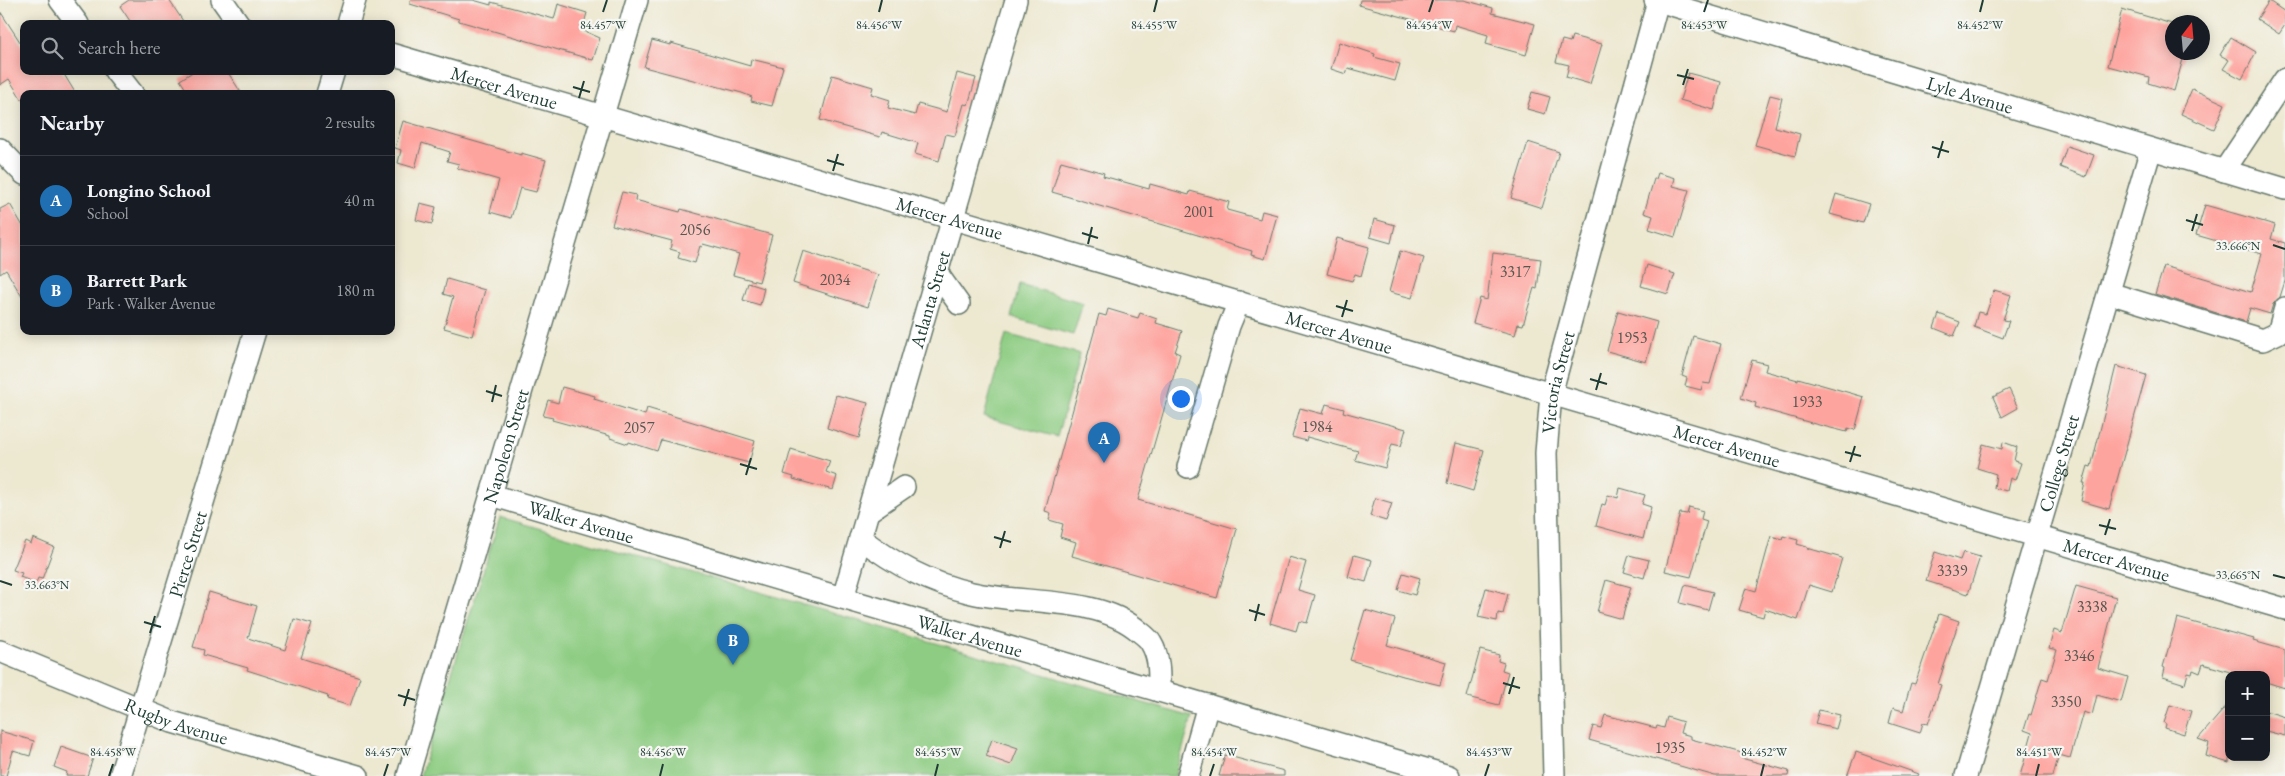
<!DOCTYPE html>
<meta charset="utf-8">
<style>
body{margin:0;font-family:"EB Garamond",serif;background:#242831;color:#f1f3f6}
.controls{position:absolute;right:15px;bottom:15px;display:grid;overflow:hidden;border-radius:10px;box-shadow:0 2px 12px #0003}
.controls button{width:45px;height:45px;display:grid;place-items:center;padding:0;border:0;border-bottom:1px solid #363941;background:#171b24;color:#f1f3f6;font:25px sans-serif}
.compass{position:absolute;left:2165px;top:15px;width:45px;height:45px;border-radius:50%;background:#171b24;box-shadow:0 2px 12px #0003;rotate:16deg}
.you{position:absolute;left:1180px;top:398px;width:18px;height:18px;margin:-12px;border:4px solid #fff;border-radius:50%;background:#1a73e8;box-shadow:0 0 0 8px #1a73e833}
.badge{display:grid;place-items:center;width:32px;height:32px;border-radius:50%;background:#1f6fb2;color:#fff;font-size:16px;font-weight:700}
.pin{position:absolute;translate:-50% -41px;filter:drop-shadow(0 1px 2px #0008)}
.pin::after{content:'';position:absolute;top:26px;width:18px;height:15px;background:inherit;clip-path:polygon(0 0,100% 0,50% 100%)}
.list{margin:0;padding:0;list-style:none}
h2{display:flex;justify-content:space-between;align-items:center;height:65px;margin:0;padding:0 20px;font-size:21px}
h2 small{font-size:16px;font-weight:400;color:#9ea1a6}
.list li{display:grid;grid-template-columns:32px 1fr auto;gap:15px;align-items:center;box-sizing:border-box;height:90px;padding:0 20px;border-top:1px solid #363941}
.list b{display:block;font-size:19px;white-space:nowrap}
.list p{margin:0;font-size:16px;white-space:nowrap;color:#9ea1a6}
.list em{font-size:16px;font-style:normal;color:#9ea1a6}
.icon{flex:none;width:28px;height:28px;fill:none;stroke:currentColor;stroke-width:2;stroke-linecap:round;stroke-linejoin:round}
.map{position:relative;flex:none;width:2285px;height:776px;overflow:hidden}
.search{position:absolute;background:#171b24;box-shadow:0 2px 12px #0003;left:20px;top:20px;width:375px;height:55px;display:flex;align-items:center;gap:12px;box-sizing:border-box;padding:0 18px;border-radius:10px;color:#9ea1a6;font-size:19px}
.panel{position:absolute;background:#171b24;box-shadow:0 2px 12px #0003;left:20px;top:90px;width:375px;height:245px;border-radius:10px}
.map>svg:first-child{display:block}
.green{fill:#8dcc82;stroke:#56845b}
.building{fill:#fea49f}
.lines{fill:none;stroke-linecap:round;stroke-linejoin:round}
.minor-casing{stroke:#67796b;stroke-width:24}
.minor{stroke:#fff;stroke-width:21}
.ticks{fill:none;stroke:#1f3d34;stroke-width:2}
.labels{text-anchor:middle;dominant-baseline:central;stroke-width:4.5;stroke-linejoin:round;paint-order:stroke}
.number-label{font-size:16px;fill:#57574f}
.street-label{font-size:19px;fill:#1f3d34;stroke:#f6f6f2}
.ticks-label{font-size:12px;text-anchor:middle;fill:#1f3d34;stroke:#f6f6f2;stroke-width:4.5;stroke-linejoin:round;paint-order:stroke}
</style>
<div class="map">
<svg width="2285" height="776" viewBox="0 0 2285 776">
<rect width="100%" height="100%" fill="#f6f6f2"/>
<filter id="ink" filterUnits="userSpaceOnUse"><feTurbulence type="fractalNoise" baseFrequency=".02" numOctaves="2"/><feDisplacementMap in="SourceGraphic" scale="10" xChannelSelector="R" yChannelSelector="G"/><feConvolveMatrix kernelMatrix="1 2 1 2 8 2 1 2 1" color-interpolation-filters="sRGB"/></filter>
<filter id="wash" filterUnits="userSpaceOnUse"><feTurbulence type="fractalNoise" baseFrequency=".0096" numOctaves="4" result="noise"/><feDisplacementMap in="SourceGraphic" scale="20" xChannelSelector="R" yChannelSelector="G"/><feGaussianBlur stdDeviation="1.12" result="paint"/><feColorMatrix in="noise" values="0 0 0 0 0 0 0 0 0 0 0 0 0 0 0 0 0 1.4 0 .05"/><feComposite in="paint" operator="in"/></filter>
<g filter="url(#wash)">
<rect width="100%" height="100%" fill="#ede8d0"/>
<g class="green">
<polygon points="1020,284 1083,303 1073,335 1011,317"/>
<polygon points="1006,334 1080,354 1057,437 984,417"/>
<polygon points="500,517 1192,717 1175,776 420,776"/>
</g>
<g id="blocks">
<g class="building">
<polygon points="129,0 169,0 185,24 132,24 120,6"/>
<polygon points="410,0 473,0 491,5 491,2 554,19 558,4 587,13 582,30 600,38 593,60 459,21 459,19 410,4"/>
<polygon points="1360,0 1464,0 1493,8 1492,13 1535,24 1526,55 1486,44 1488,35 1455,25 1454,31 1359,5"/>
<polygon points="2269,1 2285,12 2285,25 2279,34 2257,19"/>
<polygon points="2122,9 2172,24 2172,52 2185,52 2174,91 2148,83 2149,77 2108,66"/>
<polygon points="0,11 24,48 24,71 62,71 76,94 24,94 24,103 9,79 0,85"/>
<polygon points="1572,36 1602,44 1590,84 1566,77 1569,65 1556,62 1562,40 1570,42"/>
<polygon points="2231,37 2256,52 2242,79 2223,69 2229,60 2220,55"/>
<polygon points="652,40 670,45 671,43 750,66 751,59 783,67 772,106 751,101 752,97 742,93 644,67"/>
<polygon points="1339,42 1375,54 1374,57 1400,64 1395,81 1348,68 1346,74 1331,69"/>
<polygon points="194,71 227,71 242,94 189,94 180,80"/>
<polygon points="957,73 976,78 968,105 964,104 955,136 946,134 939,161 915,154 918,143 882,132 880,137 820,120 832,75 873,87 871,94 890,100 888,108 915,115 918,104 947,112"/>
<polygon points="1688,73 1721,82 1714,110 1680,100"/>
<polygon points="2192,89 2225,104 2214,129 2181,114"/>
<polygon points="1532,92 1550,97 1545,114 1527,109"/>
<polygon points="1770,95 1782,98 1775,127 1800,134 1795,156 1755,145"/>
<polygon points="403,121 521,155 521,153 546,160 536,192 520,188 511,218 490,212 499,180 457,168 459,164 447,161 450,152 422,143 415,168 398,163 401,150 395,148"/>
<polygon points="1528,142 1559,152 1542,208 1511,198"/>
<polygon points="2067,146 2094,155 2086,177 2060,167"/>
<polygon points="1061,161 1104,173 1103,176 1149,189 1150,184 1189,195 1190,191 1229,202 1227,210 1260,219 1262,211 1277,215 1265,259 1251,255 1252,251 1052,192"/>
<polygon points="1658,173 1675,178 1673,186 1689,190 1675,237 1649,229 1653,216 1644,213 1654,179 1656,179"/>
<polygon points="622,192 636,195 635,200 680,212 681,209 772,235 759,282 733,275 739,254 703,244 702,247 700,246 695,263 678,258 680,252 670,249 672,241 612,225"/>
<polygon points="1836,194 1869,204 1863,223 1830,214"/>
<polygon points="420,203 436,207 432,224 416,220"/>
<polygon points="10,204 24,228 24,300 6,270 0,274 0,209"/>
<polygon points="2205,205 2275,225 2271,239 2285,243 2285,281 2280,297 2273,304 2270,314 2250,308 2246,322 2155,294 2164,266 2251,292 2262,254 2196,235"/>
<polygon points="1374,219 1395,225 1391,243 1370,237"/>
<polygon points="1337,238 1369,247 1361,276 1355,274 1352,281 1327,274"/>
<polygon points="803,251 878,275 868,307 793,283"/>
<polygon points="1400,251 1424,258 1412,298 1389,292"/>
<polygon points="1493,253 1541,259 1537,289 1534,288 1523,325 1518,324 1515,335 1473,323 1480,298 1487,300"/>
<polygon points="1647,265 1675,274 1668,294 1641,286"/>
<polygon points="447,279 485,290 472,336 444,328 453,297 443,294"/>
<polygon points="748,283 764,288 760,305 743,300"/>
<polygon points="1994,290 2011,295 2003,320 2009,321 2003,338 1974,327 1978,312 1986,314"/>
<polygon points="1108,309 1138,318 1140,313 1157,319 1156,323 1182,331 1175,352 1180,354 1138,500 1237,529 1217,598 1072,556 1076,542 1060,537 1063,524 1049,520 1051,513 1045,511 1099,314 1106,316"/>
<polygon points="1618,311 1657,322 1646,362 1607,351"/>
<polygon points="1939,314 1960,322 1954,336 1934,328"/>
<polygon points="1693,336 1721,344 1710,384 1703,383 1701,390 1685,386 1687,378 1682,376"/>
<polygon points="1752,360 1767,364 1765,371 1798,380 1798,378 1864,397 1855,430 1848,428 1847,432 1815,424 1755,407 1756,403 1741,398"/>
<polygon points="2116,366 2146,375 2109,509 2081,501 2085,483 2083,483 2088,466 2091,467"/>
<polygon points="562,387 595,396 594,399 645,415 647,408 755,441 749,463 661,440 657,451 629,442 628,444 610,438 610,436 552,420 553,418 543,416 548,400 558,403"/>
<polygon points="2009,389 2018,408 2002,417 1993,397"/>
<polygon points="836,395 868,403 859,438 827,428"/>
<polygon points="1326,404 1344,409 1343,412 1406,429 1401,446 1392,444 1385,468 1355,460 1358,451 1307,437 1306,441 1292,437 1300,408 1323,414"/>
<polygon points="2003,442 2017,447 2014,461 2021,463 2015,480 2010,478 2007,491 1994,488 1996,474 1977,468 1983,444 2002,449"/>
<polygon points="1456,443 1484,450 1473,491 1447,483"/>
<polygon points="791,449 830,461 826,472 837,476 833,490 793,479 794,477 784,474"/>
<polygon points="1620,488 1645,495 1642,504 1651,507 1643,539 1596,526 1602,504 1605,505 1608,495 1618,498"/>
<polygon points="1375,498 1392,503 1386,521 1370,516"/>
<polygon points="1689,507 1703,511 1701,519 1707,521 1691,577 1665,571 1680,513 1687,514"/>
<polygon points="1771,536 1782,539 1783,536 1798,540 1797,544 1807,547 1807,548 1842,558 1832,592 1809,585 1798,620 1765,609 1763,617 1739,610 1746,588 1756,591"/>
<polygon points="33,538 54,547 42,579 38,578 36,583 20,577 22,573 13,570 25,541 31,544"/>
<polygon points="1935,552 1960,560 1963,552 1980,557 1968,594 1926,581"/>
<polygon points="1354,555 1372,560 1366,582 1348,577"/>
<polygon points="1629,555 1649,560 1644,578 1624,572"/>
<polygon points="1289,557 1306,562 1298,590 1315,595 1307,623 1299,621 1296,631 1270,623"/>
<polygon points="1403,573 1420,578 1415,595 1398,590"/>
<polygon points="1606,580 1631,587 1622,619 1597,612"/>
<polygon points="1685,585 1713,592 1708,610 1680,603"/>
<polygon points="2076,586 2116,597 2098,668 2128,677 2121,702 2097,695 2092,715 2083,712 2070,758 2059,755 2053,776 2020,776 2032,733 2024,730 2029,714 2031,715 2042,678 2048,680 2057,650 2049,648 2054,630 2062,633"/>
<polygon points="1486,588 1508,594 1503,614 1498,613 1497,621 1478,617"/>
<polygon points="209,592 257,606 248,638 285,650 294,619 312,624 301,658 360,677 350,706 327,699 328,696 247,670 248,668 203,655 204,650 193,647"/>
<polygon points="1365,610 1395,619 1387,645 1446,662 1440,685 1403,676 1350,660"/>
<polygon points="1939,614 1959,621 1938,684 1941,685 1928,724 1923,723 1920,733 1889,723 1893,708 1903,711 1911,683 1915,684"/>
<polygon points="2177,618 2254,639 2253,641 2285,650 2285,688 2266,682 2266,675 2240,675 2203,664 2200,673 2193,670 2192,674 2188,673 2185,684 2163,677 2165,668 2163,667"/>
<polygon points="1480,650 1499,655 1498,661 1504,663 1502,670 1508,672 1499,705 1467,697"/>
<polygon points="2229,703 2229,763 2206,756 2209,743 2198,739"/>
<polygon points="2170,705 2191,711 2184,734 2165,728 2166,724 2164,723"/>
<polygon points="1819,710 1840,715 1836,729 1815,724"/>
<polygon points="2266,711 2285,717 2285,736 2266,731"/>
<polygon points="1605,715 1656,728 1657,726 1664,728 1667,717 1683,722 1680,733 1691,736 1691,739 1742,753 1741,758 1789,771 1788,776 1715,776 1589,740 1593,726 1601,728"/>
<polygon points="0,731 34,741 30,756 13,751 6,776 0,776"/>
<polygon points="992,739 1018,748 1011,765 986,756"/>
<polygon points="61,747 93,758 87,776 66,776 67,772 54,767"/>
<polygon points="1856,752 1919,774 1918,776 1847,776"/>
<polygon points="1225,755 1284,771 1284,776 1219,776"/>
</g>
</g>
</g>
<g filter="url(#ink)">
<use href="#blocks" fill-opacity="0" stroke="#67796b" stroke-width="1"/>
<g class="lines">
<g class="minor-casing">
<g id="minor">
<polyline points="60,0 78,24"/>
<polyline points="222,0 239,24"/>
<path id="s1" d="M1655,0l630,189"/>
<polyline points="348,24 355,0"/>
<path id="s2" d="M391,54l1894,555"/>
<polyline points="115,71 133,94"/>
<polyline points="327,94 334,71"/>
<polyline points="0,149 24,174"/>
<polyline points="2224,171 2285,79"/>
<polyline points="937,273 959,304"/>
<polyline points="2109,293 2263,340 2278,333 2285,308"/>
<polyline points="1188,467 1229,326 1239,302"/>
<path id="s3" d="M491,495l958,281"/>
<polyline points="869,511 904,487"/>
<path d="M860,538c36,27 69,45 112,55 52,12 127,2 168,39 4,3 9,7 11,11 9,15 8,31 8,48"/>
<path id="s4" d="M843,598l173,-598"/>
<path id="s5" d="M0,651l172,71 186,54"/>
<path id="s6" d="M120,776l135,-445"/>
<path id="s7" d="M408,776l229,-776"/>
<polyline points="1188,776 1208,705"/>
<path id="s8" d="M1554,776l-8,-323 5,-59 107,-393"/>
<path id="s9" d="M1966,776l185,-627"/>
</g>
</g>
<use href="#minor" class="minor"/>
</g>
</g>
<path class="ticks" d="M603,12l4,-12M879,12l3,-12M1154,12l3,-12M1429,12l4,-12M1704,12l4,-12M1980,12l3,-12M1677,75l17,4M1683,85l5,-16M573,87l17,5M579,98l5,-17M1932,147l17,5M1938,158l5,-17M827,160l17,5M833,171l5,-17M2186,220l17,5M2192,231l5,-17M1082,233l16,5M1088,244l4,-17M2273,245l12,4M1336,306l17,5M1342,317l5,-17M1590,379l17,5M1596,390l5,-17M486,391l16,5M492,402l4,-17M1845,452l16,4M1850,462l5,-16M740,464l17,5M746,475l5,-17M2099,525l17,4M2105,535l5,-16M994,537l17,5M1000,548l5,-17M2273,575l12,3M0,581l12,4M1249,610l16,5M1255,621l4,-17M144,622l17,5M150,633l5,-17M1503,683l17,5M1509,694l5,-17M398,695l17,5M404,706l5,-17M109,776l4,-12M384,776l4,-12M660,776l3,-12M935,776l3,-12M1210,776l4,-12M1485,776l4,-12M1761,776l3,-12M2036,776l3,-12"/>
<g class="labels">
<g class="number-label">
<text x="1199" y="211">2001</text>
<text x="695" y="229">2056</text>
<text x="1515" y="271">3317</text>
<text x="835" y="279">2034</text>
<text x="1632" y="337">1953</text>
<text x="1807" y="401">1933</text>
<text x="1317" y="426">1984</text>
<text x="639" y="427">2057</text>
<text x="1952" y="570">3339</text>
<text x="2092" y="606">3338</text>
<text x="2079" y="655">3346</text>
<text x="2066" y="701">3350</text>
<text x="1670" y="747">1935</text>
</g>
<g class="street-label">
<text stroke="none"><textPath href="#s2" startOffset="118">Mercer Avenue</textPath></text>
<text stroke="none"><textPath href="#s1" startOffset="329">Lyle Avenue</textPath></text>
<text stroke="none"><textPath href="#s2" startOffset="582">Mercer Avenue</textPath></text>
<text stroke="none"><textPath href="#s4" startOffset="311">Atlanta Street</textPath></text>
<text stroke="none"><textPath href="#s2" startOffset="988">Mercer Avenue</textPath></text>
<text stroke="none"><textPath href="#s8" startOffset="395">Victoria Street</textPath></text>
<text stroke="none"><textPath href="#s7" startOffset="344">Napoleon Street</textPath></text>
<text stroke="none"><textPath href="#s2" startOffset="1392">Mercer Avenue</textPath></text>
<text stroke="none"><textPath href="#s9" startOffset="326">College Street</textPath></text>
<text stroke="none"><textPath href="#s3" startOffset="94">Walker Avenue</textPath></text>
<text stroke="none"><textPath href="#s6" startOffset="232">Pierce Street</textPath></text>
<text stroke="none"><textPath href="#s2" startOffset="1798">Mercer Avenue</textPath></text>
<text stroke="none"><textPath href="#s3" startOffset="499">Walker Avenue</textPath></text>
<text stroke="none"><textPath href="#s5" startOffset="190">Rugby Avenue</textPath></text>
</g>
</g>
<g class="ticks-label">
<text x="603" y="29">84.457°W</text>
<text x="879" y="29">84.456°W</text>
<text x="1154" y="29">84.455°W</text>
<text x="1429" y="29">84.454°W</text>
<text x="1704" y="29">84.453°W</text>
<text x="1980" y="29">84.452°W</text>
<text x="2238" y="250">33.666°N</text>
<text x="2238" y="579">33.665°N</text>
<text x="47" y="589">33.663°N</text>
<text x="113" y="756">84.458°W</text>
<text x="388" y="756">84.457°W</text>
<text x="663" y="756">84.456°W</text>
<text x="938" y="756">84.455°W</text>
<text x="1214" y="756">84.454°W</text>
<text x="1489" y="756">84.453°W</text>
<text x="1764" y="756">84.452°W</text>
<text x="2039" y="756">84.451°W</text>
</g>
</svg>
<div class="controls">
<button>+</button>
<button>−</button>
</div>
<svg class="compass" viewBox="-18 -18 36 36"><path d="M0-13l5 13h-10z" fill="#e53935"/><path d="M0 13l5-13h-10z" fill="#9ea1a6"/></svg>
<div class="you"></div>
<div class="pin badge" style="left:1104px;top:463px">A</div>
<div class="pin badge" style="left:733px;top:665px">B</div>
<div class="search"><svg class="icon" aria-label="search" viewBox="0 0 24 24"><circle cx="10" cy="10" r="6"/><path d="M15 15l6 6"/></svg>Search here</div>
<section class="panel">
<h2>Nearby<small>2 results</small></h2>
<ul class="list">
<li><span class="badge">A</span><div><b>Longino School</b><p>School</p></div><em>40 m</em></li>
<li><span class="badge">B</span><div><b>Barrett Park</b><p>Park · Walker Avenue</p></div><em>180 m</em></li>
</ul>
</section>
</div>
